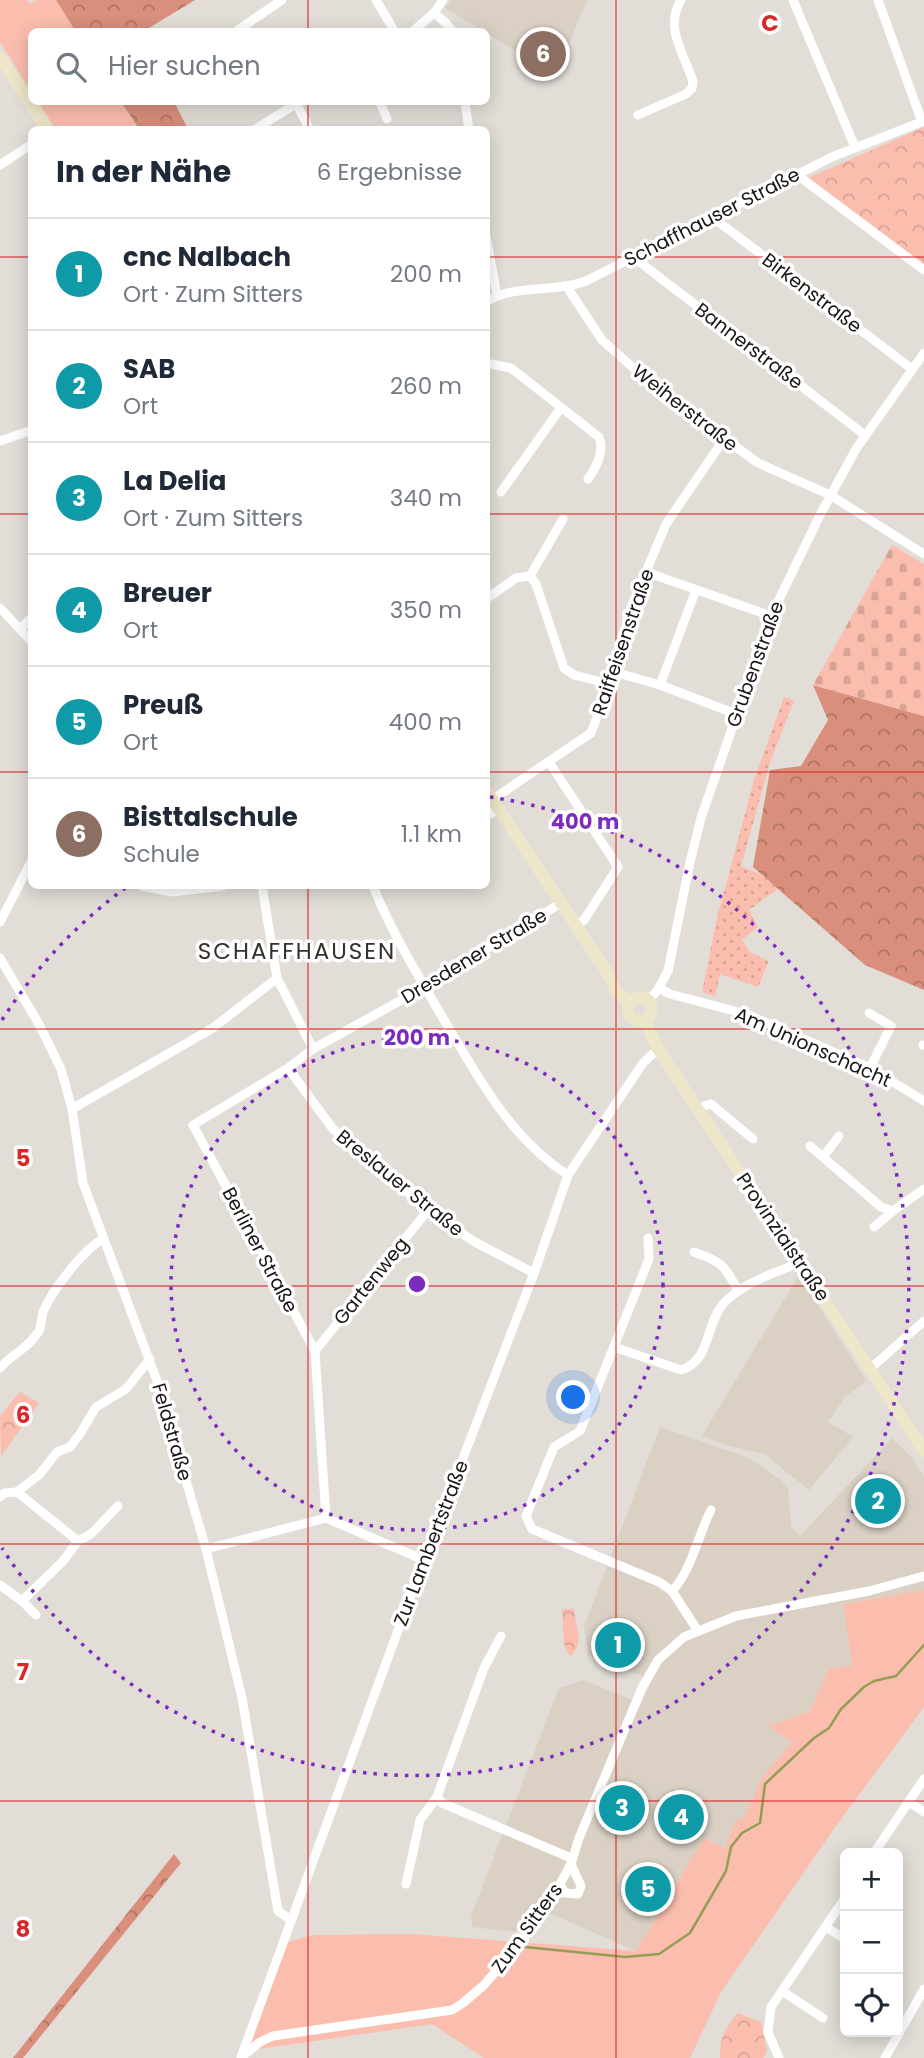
<!DOCTYPE html>
<html lang="de">
<meta charset="utf-8">
<style>
body{margin:0;font-family:Poppins,sans-serif;background:#f6f6f7;color:#1f2937}
.controls{position:absolute;right:21px;bottom:21px;display:grid;overflow:hidden;border-radius:10px;box-shadow:0 4px 18px #0003}
.controls button{width:63px;height:63px;display:grid;place-items:center;padding:0;border:0;border-bottom:2px solid #e0e1e3;background:#fff;color:#1f2937;font:35px sans-serif}
.you{position:absolute;left:574px;top:1398px;width:24px;height:24px;margin:-18px;border:5px solid #fff;border-radius:50%;background:#1a73e8;box-shadow:0 0 0 10px #1a73e833}
.badge{display:grid;place-items:center;width:46px;height:46px;border-radius:50%;background:#0b8043;color:#fff;font-size:23px;font-weight:700}
.pin{position:absolute;translate:-50% -50%;border:4px solid #fff;box-shadow:0 2px 7px #0006}
.list{margin:0;padding:0;list-style:none}
h2{display:flex;justify-content:space-between;align-items:center;height:91px;margin:0;padding:0 28px;font-size:30px}
h2 small{font-size:23px;font-weight:400;color:#747a83}
.list li{display:grid;grid-template-columns:46px 1fr auto;gap:21px;align-items:center;box-sizing:border-box;height:112px;padding:0 28px;border-top:2px solid #e0e1e3}
.list b{display:block;font-size:26px;white-space:nowrap}
.list p{margin:0;font-size:23px;white-space:nowrap;color:#747a83}
.list em{font-size:23px;font-style:normal;color:#747a83}
.icon{flex:none;width:38px;height:38px;fill:none;stroke:currentColor;stroke-width:2;stroke-linecap:round;stroke-linejoin:round}
.map{position:relative;flex:none;width:924px;height:2058px;overflow:hidden}
.search{position:absolute;background:#fff;box-shadow:0 4px 18px #0003;left:28px;top:28px;width:462px;height:77px;display:flex;align-items:center;gap:18px;box-sizing:border-box;padding:0 24px;border-radius:10px;color:#747a83;font-size:26px}
.panel{position:absolute;background:#fff;box-shadow:0 4px 18px #0003;left:28px;top:126px;width:462px;height:763px;border-radius:10px}
.map>svg:first-child{display:block}
.built{fill:#dad0c4}
.grass{fill:#fbbeae}
.forest{fill:url(#forest-crowns)}
.cemetery{fill:url(#cemetery-stones)}
.park{fill:url(#park-crowns)}
.garden{fill:url(#garden-dots)}
.lines{fill:none;stroke-linecap:round;stroke-linejoin:round}
.stream{stroke:#959d55;stroke-width:2.5}
.street{stroke:#fff;stroke-width:9}
.secondary{stroke:#eee6c8;stroke-width:12}
.grid{fill:none;stroke:#d62828;stroke-width:2;stroke-opacity:0.55}
.ring{fill:none;stroke:#7b2cbf;stroke-width:3.5;stroke-dasharray:3.5 7}
.labels{text-anchor:middle;dominant-baseline:central;stroke-width:7;stroke-linejoin:round;paint-order:stroke}
.street-label{font-size:19px;fill:#181614;stroke:#fff}
.quarter-label{font-size:23px;letter-spacing:2px;fill:#34302b;stroke:#fff}
.grid-label{font-size:23px;text-anchor:middle;font-weight:bold;fill:#d62828;stroke:#fff;stroke-width:7;stroke-linejoin:round;paint-order:stroke}
.centre{fill:#7b2cbf;stroke:#fff;stroke-width:3.5}
.ring-label{font-size:21px;text-anchor:middle;font-weight:bold;fill:#7b2cbf;stroke:#fff;stroke-width:7;stroke-linejoin:round;paint-order:stroke}
</style>
<div class="map">
<svg width="924" height="2058" viewBox="0 0 924 2058">
<defs>
<pattern id="forest-crowns" width="20" height="18" patternUnits="userSpaceOnUse" patternTransform="scale(1.75)"><rect width="20" height="18" fill="#d98f7c"/><path d="M2 6a3 3 0 1 1 6 0M12 15a3 3 0 1 1 6 0" fill="none" stroke="#af7464"/></pattern>
<pattern id="cemetery-stones" width="16" height="16" patternUnits="userSpaceOnUse" patternTransform="scale(1.75)"><rect width="16" height="16" fill="#fbbeae"/><path d="M2 7V4a2 2 0 0 1 4 0v3zM10 15v-3a2 2 0 0 1 4 0v3z" fill="#d6a395"/></pattern>
<pattern id="park-crowns" width="20" height="18" patternUnits="userSpaceOnUse" patternTransform="scale(1.75)"><rect width="20" height="18" fill="#fbbeae"/><path d="M2 6a3 3 0 1 1 6 0M12 15a3 3 0 1 1 6 0" fill="none" stroke="#d6a395"/></pattern>
<pattern id="garden-dots" width="8" height="8" patternUnits="userSpaceOnUse" patternTransform="scale(1.75)"><rect width="8" height="8" fill="#fbbeae"/><path d="M2 2h.1M6 6h.1" fill="none" stroke="#d6a395" stroke-width="1.8" stroke-linecap="round"/></pattern>
</defs>
<rect width="100%" height="100%" fill="#e2ddd7"/>
<g class="built">
<polygon points="451,0 587,0 556,75 445,8"/>
<polygon points="799,1275 866,1381 844,1398 828,1422 853,1437 809,1490 764,1454 729,1446 702,1436"/>
<polygon points="660,1427 749,1458 779,1479 788,1488 791,1526 800,1536 892,1438 913,1459 924,1477 924,1590 843,1604 852,1666 829,1668 810,1711 769,1726 793,1742 761,1779 743,1820 737,1819 725,1848 704,1838 636,1951 535,1907 516,1932 472,1927 471,1916 559,1688 584,1680 641,1704 652,1680 588,1655 584,1627"/>
</g>
<g class="grass">
<polygon points="0,0 27,0 30,4 37,0 56,0 76,31 32,32 31,91 0,42"/>
<polygon points="38,102 121,102 135,124 126,129 56,129"/>
<polygon points="924,1590 924,1707 836,1826 721,1992 690,2058 484,2058 432,2024 239,2052 277,1945 313,1935 413,1934 636,1951 704,1838 725,1848 737,1818 743,1820 761,1779 792,1742 768,1726 810,1711 829,1668 852,1666 843,1604"/>
</g>
<g class="forest">
<polygon points="56,0 195,0 144,31 76,32"/>
<polygon points="121,102 174,102 188,129 139,129"/>
<polygon points="813,685 924,716 924,990 865,965 753,867 770,770 801,766 828,720"/>
<polygon points="174,1854 181,1863 23,2058 13,2058"/>
</g>
<polygon class="cemetery" points="892,545 924,564 924,716 813,685"/>
<g class="park">
<polygon points="924,127 924,264 808,178"/>
<polygon points="20,1392 39,1403 1,1456 0,1416"/>
<path d="M562,1609h12c2,19 11,34 -4,48l-6,-13z"/>
<path d="M738,2013l23,9 6,30 -4,6h-43c-1,-18 5,-32 18,-45z"/>
</g>
<polygon class="garden" points="784,697 794,700 770,763 741,866 762,875 778,889 749,910 758,927 742,940 750,952 769,961 758,987 720,974 715,996 702,992 718,914 754,780"/>
<g class="lines">
<polyline class="stream" points="525,1947 625,1957 659,1954 690,1933 726,1871 731,1847 742,1833 760,1823 765,1784 814,1738 829,1728 841,1709 864,1687 874,1681 896,1676 924,1645"/>
<g class="street">
<polyline points="376,0 395,32"/>
<polyline points="793,0 855,147"/>
<polyline points="878,0 922,122"/>
<polyline points="434,13 446,23 453,32"/>
<polyline points="235,32 282,0"/>
<polyline points="412,32 434,13 443,0"/>
<polyline points="380,102 387,119"/>
<polyline points="465,102 469,130"/>
<polyline points="296,103 310,130"/>
<path d="M638,115l48,-21 6,-6 1,-7c-9,-27 -29,-54 -12,-81"/>
<polyline points="254,130 299,102"/>
<polyline points="0,165 32,144"/>
<polyline points="796,174 924,270"/>
<polyline points="712,217 912,369"/>
<polyline points="486,236 497,295"/>
<polyline points="633,257 865,435"/>
<polyline points="567,287 602,340 657,389 758,463 830,495 924,554"/>
<path d="M486,302c26,-18 69,-9 100,-21l246,-124 92,-36"/>
<path d="M486,363l25,5 88,69c6,13 -3,31 -11,42"/>
<polyline points="0,441 32,430"/>
<polyline points="501,492 560,409"/>
<polyline points="646,572 771,616"/>
<polyline points="530,576 563,519"/>
<polyline points="486,599 516,578 530,576 536,584 564,668 574,675 610,684"/>
<polyline points="0,608 32,642"/>
<polyline points="20,629 32,617"/>
<polyline points="614,672 660,685 736,714"/>
<polyline points="660,685 696,590"/>
<polyline points="549,762 618,867 584,920 575,925"/>
<polyline points="493,799 591,733 614,672 630,610 666,524 724,439"/>
<polyline points="486,816 499,809"/>
<polyline points="142,886 172,892 223,886"/>
<polyline points="262,886 277,978 313,1049"/>
<path d="M373,886c18,45 43,86 67,127 35,59 69,125 128,162"/>
<polyline points="0,922 32,860"/>
<polyline points="0,958 40,1026 61,1069 72,1109 83,1183 157,1381 206,1549 242,1698 278,1911 291,1920"/>
<polyline points="659,988 670,994 746,1014 870,1068 924,1101"/>
<polyline points="648,1000 657,991 668,971 690,862 701,818 771,616 821,513 856,449 924,353"/>
<polyline points="869,1013 891,1026 870,1068"/>
<polyline points="923,1045 924,1045"/>
<polyline points="288,1068 333,1129 428,1210 473,1241 534,1273"/>
<polyline points="697,1108 711,1104 753,1139"/>
<polyline points="72,1109 213,1028 277,978"/>
<polyline points="810,1146 881,1207 893,1211 924,1189"/>
<polyline points="823,1157 839,1136"/>
<polyline points="874,1227 893,1211"/>
<polyline points="648,1238 649,1259 580,1431 554,1447 526,1516 532,1529 659,1582 672,1591 698,1631"/>
<path d="M694,1252c28,10 29,12 44,38"/>
<path d="M614,1347l67,23c30,-9 24,-45 42,-66 19,-21 51,-31 76,-41"/>
<polyline points="315,1351 428,1210"/>
<path d="M0,1368c12,-14 29,-20 39,-37 3,-7 2,-15 5,-21 9,-21 40,-61 59,-71"/>
<polyline points="871,1368 924,1321"/>
<polyline points="0,1497 4,1493 17,1492"/>
<polyline points="326,1518 315,1351 193,1125 288,1068 313,1049 425,987 561,903"/>
<polyline points="78,1541 17,1492 39,1475 57,1452 70,1447 80,1434 96,1407 126,1389 150,1359"/>
<polyline points="206,1549 326,1518 424,1560"/>
<polyline points="0,1585 22,1601 63,1561 78,1541 91,1534 118,1506"/>
<path d="M672,1591c19,-19 26,-56 39,-81"/>
<polyline points="22,1601 36,1615"/>
<polyline points="501,1636 484,1668 437,1797 442,1803 571,1858"/>
<polyline points="909,1802 924,1812"/>
<polyline points="874,1853 924,1779"/>
<polyline points="406,1884 420,1820 437,1797"/>
<polyline points="560,1885 565,1893 578,1894 581,1886 571,1864"/>
<polyline points="826,1927 845,1939"/>
<polyline points="782,1991 823,2018"/>
<polyline points="244,2055 260,2042 273,2036 452,2010 463,2003 484,1985 522,1941 551,1900 571,1864 579,1838 642,1688 658,1660 684,1637 736,1616 869,1591 924,1576"/>
<polyline points="241,2057 424,1560 536,1268 568,1175 643,1063 658,1049"/>
<polyline points="779,2058 768,2032 771,2007 845,1898"/>
<polyline points="885,2058 924,1989"/>
</g>
<g class="secondary">
<polyline points="0,57 48,130"/>
<polyline points="486,790 607,972 616,991 630,1003"/>
<circle cx="640" cy="1009" r="12"/>
<polyline points="645,1021 658,1049 924,1451"/>
</g>
</g>
<path class="grid" d="M308,0v32M616,0v2058M308,102v28M0,257h32M486,257h438M0,514h32M486,514h438M0,772h32M486,772h438M308,886v1172M0,1029h924M0,1286h924M0,1544h924M0,1801h924"/>
<g class="ring">
<circle cx="417" cy="1284" r="246"/>
<path d="M2 1020A492 492 0 0 1 128 886M490 797A492 492 0 1 1 2 1548"/>
</g>
<g class="labels">
<g class="street-label">
<text transform="translate(712 217) rotate(-27)">Schaffhauser Straße</text>
<text transform="translate(812 293) rotate(37)">Birkenstraße</text>
<text transform="translate(749 346) rotate(37)">Bannerstraße</text>
<text transform="translate(685 408) rotate(38)">Weiherstraße</text>
<text transform="translate(623 642) rotate(-71)">Raiffeisenstraße</text>
<text transform="translate(755 664) rotate(-70)">Grubenstraße</text>
<text transform="translate(474 956) rotate(-31)">Dresdener Straße</text>
<text transform="translate(813 1047) rotate(24)">Am Unionschacht</text>
<text transform="translate(400 1183) rotate(39)">Breslauer Straße</text>
<text transform="translate(783 1237) rotate(56)">Provinzialstraße</text>
<text transform="translate(260 1250) rotate(62)">Berliner Straße</text>
<text transform="translate(371 1281) rotate(-51)">Gartenweg</text>
<text transform="translate(172 1432) rotate(74)">Feldstraße</text>
<text transform="translate(431 1543) rotate(-69)">Zur Lambertstraße</text>
<text transform="translate(527 1928) rotate(-54)">Zum Sitters</text>
</g>
<g class="quarter-label">
<text x="297" y="951">SCHAFFHAUSEN</text>
</g>
</g>
<g class="grid-label">
<text x="770" y="31">C</text>
<text x="23" y="1166">5</text>
<text x="23" y="1423">6</text>
<text x="23" y="1680">7</text>
<text x="23" y="1937">8</text>
</g>
<circle cx="417" cy="1284" r="10" class="centre"/>
<g class="ring-label">
<text x="585" y="829">400 m</text>
<text x="417" y="1045">200 m</text>
</g>
</svg>
<div class="controls">
<button>+</button>
<button>−</button>
<button><svg class="icon" aria-label="locate" viewBox="0 0 24 24"><circle cx="12" cy="12" r="6"/><path d="M12 2v4M12 18v4M2 12h4M18 12h4"/></svg></button>
</div>
<div class="you"></div>
<div class="pin badge" style="left:618px;top:1645px;background:#0f9aa8">1</div>
<div class="pin badge" style="left:878px;top:1501px;background:#0f9aa8">2</div>
<div class="pin badge" style="left:622px;top:1808px;background:#0f9aa8">3</div>
<div class="pin badge" style="left:681px;top:1817px;background:#0f9aa8">4</div>
<div class="pin badge" style="left:648px;top:1889px;background:#0f9aa8">5</div>
<div class="pin badge" style="left:543px;top:54px;background:#8d6e63">6</div>
<div class="search"><svg class="icon" aria-label="search" viewBox="0 0 24 24"><circle cx="10" cy="10" r="6"/><path d="M15 15l6 6"/></svg>Hier suchen</div>
<section class="panel">
<h2>In der Nähe<small>6 Ergebnisse</small></h2>
<ul class="list">
<li><span class="badge" style="background:#0f9aa8">1</span><div><b>cnc Nalbach</b><p>Ort · Zum Sitters</p></div><em>200 m</em></li>
<li><span class="badge" style="background:#0f9aa8">2</span><div><b>SAB</b><p>Ort</p></div><em>260 m</em></li>
<li><span class="badge" style="background:#0f9aa8">3</span><div><b>La Delia</b><p>Ort · Zum Sitters</p></div><em>340 m</em></li>
<li><span class="badge" style="background:#0f9aa8">4</span><div><b>Breuer</b><p>Ort</p></div><em>350 m</em></li>
<li><span class="badge" style="background:#0f9aa8">5</span><div><b>Preuß</b><p>Ort</p></div><em>400 m</em></li>
<li><span class="badge" style="background:#8d6e63">6</span><div><b>Bisttalschule</b><p>Schule</p></div><em>1.1 km</em></li>
</ul>
</section>
</div>
